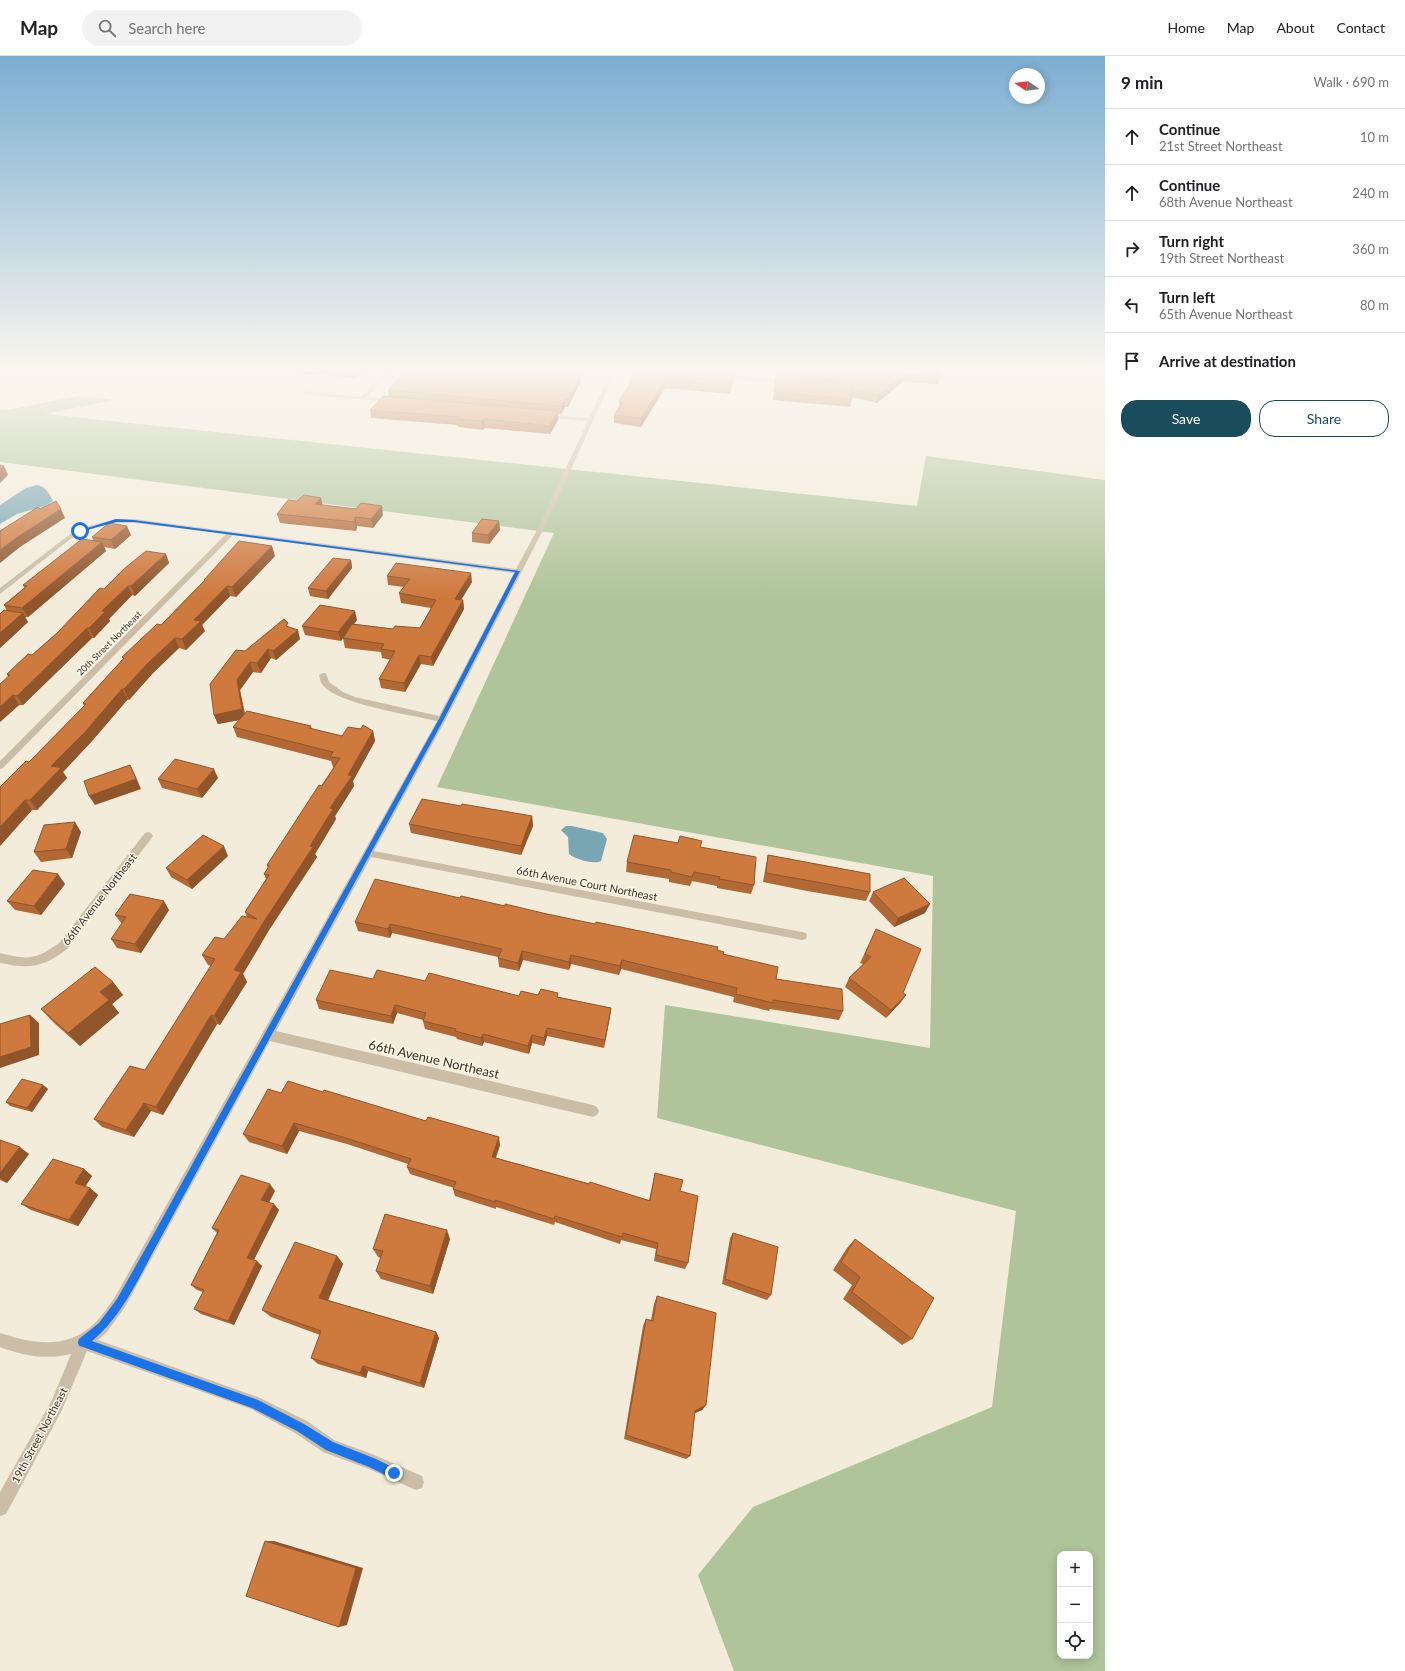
<!DOCTYPE html>
<meta charset="utf-8">
<style>
body{margin:0;font-family:Lato,sans-serif;background:#f2f2f2;color:#202124}
.controls{position:absolute;right:12px;bottom:12px;display:grid;overflow:hidden;border-radius:8px;box-shadow:0 2px 10px #0003}
.controls button{width:36px;height:36px;display:grid;place-items:center;padding:0;border:0;border-bottom:1px solid #e0e0e0;background:#fff;color:#202124;font:20px sans-serif}
.compass{position:absolute;left:1009px;top:12px;width:36px;height:36px;border-radius:50%;background:#fff;box-shadow:0 2px 10px #0003;rotate:283deg}
.stop{position:absolute;width:12px;height:12px;margin:-9px;border:3px solid #1a73e8;border-radius:50%;background:#fff}
.stop.end{background:#1a73e8;border-color:#fff;box-shadow:0 1px 4px #0008}
.list{margin:0;padding:0;list-style:none}
h2{display:flex;justify-content:space-between;align-items:center;height:52px;margin:0;padding:0 16px;font-size:17px}
h2 small{font-size:13px;font-weight:400;color:#757577}
.list li{display:grid;grid-template-columns:26px 1fr auto;gap:12px;align-items:center;box-sizing:border-box;height:56px;padding:0 16px;border-top:1px solid #e0e0e0}
.list b{display:block;font-size:15px;white-space:nowrap}
.list p{margin:0;font-size:13px;white-space:nowrap;color:#757577}
.list em{font-size:13px;font-style:normal;color:#757577}
.actions{display:flex;gap:8px;padding:12px 16px}
.actions a{flex:1;padding:9px 0;border:1px solid #1a4d5c;border-radius:16px;text-align:center;font-size:14px;color:#1a4d5c}
.actions .main{background:#1a4d5c;color:#fff}
.icon{flex:none;width:22px;height:22px;fill:none;stroke:currentColor;stroke-width:2;stroke-linecap:round;stroke-linejoin:round}
.map{position:relative;flex:none;width:1105px;height:1615px;overflow:hidden}
header{display:flex;align-items:center;gap:24px;box-sizing:border-box;height:56px;padding:0 20px;background:#fff;border-bottom:1px solid #e0e0e0}
header strong{font-size:19px}
nav{display:flex;gap:22px;margin-inline-start:auto;font-size:14px}
.search{width:280px;height:36px;background:#f2f2f2;display:flex;align-items:center;gap:10px;box-sizing:border-box;padding:0 14px;border-radius:22px;color:#757577;font-size:15px}
main{display:flex}
aside{flex:1;background:#fff}
.map>svg:first-child{display:block}
.green{fill:#afc49a;fill-rule:evenodd}
.water{fill:#78a6b2}
.lines{fill:none;stroke-linecap:round;stroke-linejoin:round}
.street{fill:#ccbea6;fill-rule:evenodd}
.wall{fill:#b16835}
.shaded-wall{fill:#90552b}
.building{fill:#ce793e;stroke:#90552b}
.route{fill:#1a73e8}
.labels{text-anchor:middle;dominant-baseline:central;stroke-width:3;stroke-linejoin:round;paint-order:stroke}
.far-street-label{font-size:9px;fill:#382f27;stroke:#fbf5e7}
.street-label{font-size:11px;fill:#382f27;stroke:#fbf5e7}
.near-street-label{font-size:13px;fill:#382f27;stroke:#fbf5e7}
</style>
<header>
<strong>Map</strong>
<div class="search"><svg class="icon" aria-label="search" viewBox="0 0 24 24"><circle cx="10" cy="10" r="6"/><path d="M15 15l6 6"/></svg>Search here</div>
<nav><a>Home</a><a>Map</a><a>About</a><a>Contact</a></nav>
</header>
<main>
<div class="map">
<svg width="1105" height="1615" viewBox="0 0 1105 1615">
<rect width="100%" height="100%" fill="#f3ecdb"/>
<path class="green" d="M79,340l35,4 -69,14 872,92 9,-50 179,24v1191h-371l-36,-96 55,-68 239,-100 24,-196 -359,-93 8,-113 265,43 3,-172 -496,-89 117,-254 -554,-71v-52h7zM1060,1498h30v102h-30z"/>
<g class="water">
<path d="M37,429c8,1 13,9 16,16l-8,5 -28,8 -17,10v-19l26,-17z"/>
<path d="M566,770h6l31,7 4,6 -6,22c-7,4 -26,-2 -32,-7l-1,-17 -7,-7z"/>
</g>
<g class="lines">
<g class="street">
<polygon points="391,315 396,315 383,324 367,341 392,343 394,344 394,346 306,339 303,337 306,335 361,341 379,322"/>
<path d="M612,315h4l-74,161 -96,187 -72,132 428,81 4,1 1,3 -1,3 -4,1 -431,-83 -95,174 317,74 4,2 2,4 -2,4 -4,2 -323,-76 -145,266 -18,25 -9,8 162,58 47,23 27,19 38,14 50,22 2,6 -2,6 -6,2 -47,-21 -46,-17 -28,-19 -44,-24 -164,-58 -25,59 -56,104 -6,2v-24l52,-92 19,-46c-25,6 -47,2 -71,-7v-14c34,11 68,17 96,-11 7,-7 13,-17 19,-25l322,-576c-25,-6 -102,-17 -115,-37 -2,-2 -2,-6 -3,-9l4,-2h3l3,9 14,10 12,5 84,19 75,-143 -281,-38 -230,233 -3,1v-8l226,-227 -91,-11h-19l-23,5 -20,9 -73,57v-6l69,-53 20,-9 27,-7h19l381,50 20,-37 52,-111 -43,-3 -3,-2 3,-2 44,4z"/>
<polygon points="719,319 789,324 792,326 789,328 721,322 718,320"/>
<path d="M148,776l3,1 2,3 -2,3 -84,110c-24,19 -38,20 -67,14v-10c28,7 36,7 59,-10l86,-110z"/>
</g>
</g>
<g class="wall">
<polygon points="301,315 367,315 355,322 328,320 328,317 302,319"/>
<polygon points="406,315 587,315 581,319 581,325 568,351 565,351 561,358 558,358 558,364 550,378 484,372 483,374 458,371 457,369 371,362 370,354 389,340 388,334"/>
<polygon points="633,315 735,315 734,318 730,338 665,332 641,371 614,367 614,359 619,353 619,346 629,330 630,322"/>
<polygon points="777,315 939,315 941,321 938,328 903,326 877,347 852,341 852,343 850,351 773,344"/>
<polygon points="321,442 322,449 383,459 373,472 357,470 356,475 280,467 277,458 297,445"/>
<polygon points="500,474 489,488 472,486 472,477"/>
<polygon points="131,479 115,493 104,491 106,495 28,561 25,561 28,566 0,592 0,558 7,555 4,549 24,532 23,529 94,485 92,481"/>
<polygon points="166,498 169,507 135,540 132,539 109,563 110,565 94,582 92,582 23,649 19,649 0,666 8,621 7,618 32,599 57,577 104,533"/>
<polygon points="275,500 236,541 230,540 202,569 205,575 186,594 179,592 153,617 129,644 128,643 92,685 63,716 67,722 37,754 32,754 0,790 29,706 84,650 83,647 123,603 122,601 161,569 204,525 204,524"/>
<polygon points="351,504 352,512 328,543 310,540 308,532"/>
<polygon points="387,520 472,526 461,544 463,544 464,553 433,610 421,608 405,636 381,632 379,623 391,604 382,602 381,596 345,592 343,582 345,579 341,585 305,579 302,570 357,564 354,568 393,573 420,572 431,552 401,547 399,537 404,531 388,529"/>
<polygon points="289,571 300,583 276,604 271,602 261,617 253,616 240,634 245,657 311,670 312,673 342,680 373,675 375,685 353,725 354,730 335,760 336,763 315,798 317,801 269,874 243,918 247,926 220,969 217,968 163,1059 151,1055 134,1081 102,1071 94,1063 145,1014 211,910 208,909 202,899 224,883 247,861 245,856 266,823 264,818 268,812 267,809 334,711 333,711 331,705 237,681 233,671 239,664 218,668 214,659 245,595"/>
<polygon points="218,722 202,742 162,732 158,723"/>
<polygon points="532,760 533,770 521,799 411,777 409,768"/>
<polygon points="81,776 72,802 41,806 34,796"/>
<polygon points="700,791 754,829 751,838 717,832 717,830 692,825 690,830 669,826 669,823 626,816 627,806"/>
<polygon points="768,799 870,836 866,845 807,835 763,826 766,809"/>
<polygon points="228,800 192,833 171,821 166,812"/>
<polygon points="65,828 41,859 15,854 7,845"/>
<polygon points="873,836 925,857 894,871 869,845"/>
<polygon points="460,842 547,858 717,894 723,898 776,923 843,955 839,964 770,953 769,955 733,946 734,941 621,913 619,919 571,908 569,914 523,904 519,915 499,911 498,901 392,877 390,882 358,875 355,866"/>
<polygon points="169,854 141,897 117,892 111,883 122,868 115,859"/>
<polygon points="876,873 903,937 906,939 900,947 886,962 845,931 849,922 863,908 860,907"/>
<polygon points="373,923 425,925 519,940 538,939 558,941 611,952 610,960 604,992 547,980 544,990 532,987 529,998 484,986 482,990 457,983 456,981 425,973 423,965 423,964 397,957 393,968 319,953 316,944"/>
<polygon points="113,926 123,939 112,948 119,957 80,990 53,966 41,953"/>
<polygon points="43,1029 48,1033 32,1056 10,1050 6,1046"/>
<polygon points="281,1037 500,1089 496,1102 649,1144 655,1117 680,1135 688,1207 685,1213 654,1205 656,1193 621,1184 620,1188 555,1166 554,1169 496,1151 496,1153 455,1140 453,1133 454,1132 410,1118 407,1111 408,1108 347,1088 299,1075 287,1098 249,1086 243,1078"/>
<polygon points="0,1084 29,1098 7,1127 0,1124"/>
<polygon points="84,1113 92,1120 85,1131 90,1132 98,1139 78,1170 31,1154 21,1148"/>
<polygon points="275,1135 269,1146 279,1154 254,1204 262,1210 234,1269 201,1258 194,1253 203,1236 197,1234 191,1229 217,1177 212,1172"/>
<polygon points="733,1177 771,1239 767,1244 722,1228 730,1182"/>
<polygon points="450,1183 433,1238 381,1223 376,1215 381,1202 378,1201 373,1193"/>
<polygon points="855,1183 912,1283 902,1289 843,1243 852,1229 833,1214 847,1192"/>
<polygon points="337,1200 343,1208 328,1244 436,1276 439,1282 424,1332 368,1315 366,1322 318,1308 311,1302 320,1279 271,1261 262,1254"/>
<polygon points="657,1240 706,1349 702,1354 695,1357 690,1400 686,1403 624,1383 643,1270 646,1263 651,1264 654,1248"/>
</g>
<g class="shaded-wall">
<polygon points="301,315 328,315 328,317 302,319"/>
<polygon points="354,315 367,315 355,322"/>
<polygon points="575,315 587,315 581,319 581,325 568,351 568,343 574,316"/>
<polygon points="906,318 903,326 877,347 879,339"/>
<polygon points="665,325 665,332 641,371 641,362"/>
<polygon points="565,343 565,351 561,358 561,350"/>
<polygon points="558,355 558,364 550,378 550,370"/>
<polygon points="484,363 484,372 483,374 482,365"/>
<polygon points="4,410 8,419 0,427 0,414"/>
<polygon points="321,442 323,451 315,448"/>
<polygon points="382,450 383,459 373,472 371,463"/>
<polygon points="61,453 65,462 20,491 0,507 0,494 16,482"/>
<polygon points="355,461 357,470 356,475 355,466"/>
<polygon points="499,465 500,474 489,488 488,479"/>
<polygon points="127,470 131,479 115,493 111,484"/>
<polygon points="102,486 106,495 28,561 22,552"/>
<polygon points="272,490 275,500 236,541 232,531"/>
<polygon points="166,498 169,507 135,540 131,530"/>
<polygon points="351,504 352,512 328,543 326,535"/>
<polygon points="471,517 472,526 456,552 455,543"/>
<polygon points="128,530 132,539 109,563 110,565 94,582 89,572 102,555"/>
<polygon points="227,530 230,540 202,569 205,575 186,594 182,583 194,564"/>
<polygon points="463,544 464,553 433,610 431,601"/>
<polygon points="355,555 357,564 341,585 338,576"/>
<polygon points="23,557 28,566 0,592 0,577"/>
<polygon points="87,572 92,582 23,649 17,640"/>
<polygon points="298,574 300,583 276,604 273,595"/>
<polygon points="175,582 179,592 153,617 129,644 124,633 148,607"/>
<polygon points="268,593 271,602 261,617 257,607"/>
<polygon points="419,599 421,608 405,636 404,627"/>
<polygon points="250,606 253,616 240,634 245,663 218,668 214,659 237,624"/>
<polygon points="122,633 128,643 92,685 63,716 67,722 37,754 30,744 51,710"/>
<polygon points="13,639 19,649 0,666 0,651"/>
<polygon points="373,675 375,685 353,725 354,730 335,760 336,763 315,798 317,801 269,874 243,918 247,926 220,969 214,960 234,914 310,790 348,719"/>
<polygon points="130,709 135,719 141,733 95,749 89,740"/>
<polygon points="214,713 218,722 202,742 197,733"/>
<polygon points="25,744 32,754 0,790 0,771"/>
<polygon points="532,760 533,770 521,799 521,790"/>
<polygon points="75,766 81,776 72,802 66,793"/>
<polygon points="224,790 228,800 192,833 187,824"/>
<polygon points="58,818 65,828 41,859 34,850"/>
<polygon points="164,845 169,854 141,897 135,888"/>
<polygon points="930,848 925,857 894,871 898,862"/>
<polygon points="390,868 392,877 390,882 388,873"/>
<polygon points="522,895 523,904 519,915 518,907"/>
<polygon points="571,899 571,908 569,914 569,906"/>
<polygon points="622,904 621,913 619,919 620,910"/>
<polygon points="113,926 123,939 112,948 119,957 80,990 68,977 100,936"/>
<polygon points="906,939 900,947 886,962 891,954"/>
<polygon points="395,949 397,957 393,968 391,960"/>
<polygon points="611,952 610,960 604,992 605,984"/>
<polygon points="30,959 39,967 39,999 0,1012 0,1001"/>
<polygon points="211,959 217,968 163,1059 156,1051"/>
<polygon points="547,972 547,980 544,990 544,982"/>
<polygon points="483,978 484,986 482,990 481,982"/>
<polygon points="532,979 532,987 529,998 528,990"/>
<polygon points="43,1029 48,1033 32,1056 27,1052"/>
<polygon points="144,1047 151,1055 134,1081 126,1074"/>
<polygon points="294,1067 299,1075 287,1098 282,1090"/>
<polygon points="499,1081 500,1089 493,1108 492,1101"/>
<polygon points="20,1091 29,1098 7,1127 0,1122 0,1117"/>
<polygon points="84,1113 92,1120 83,1134 75,1127"/>
<polygon points="270,1128 275,1135 267,1150 261,1144"/>
<polygon points="90,1132 98,1139 78,1170 69,1164"/>
<polygon points="274,1148 279,1154 252,1207 247,1202"/>
<polygon points="447,1174 450,1183 433,1238 430,1230"/>
<polygon points="337,1200 343,1208 326,1249 319,1242"/>
<polygon points="257,1205 262,1210 234,1269 228,1265"/>
<polygon points="436,1276 439,1282 424,1332 420,1327"/>
<polygon points="363,1310 368,1315 366,1322 360,1317"/>
<polygon points="706,1349 702,1354 691,1359 695,1355"/>
<polygon points="265,1485 274,1485 363,1512 347,1569 339,1571"/>
</g>
<g class="building">
<polygon points="406,315 575,315 574,316 581,318 568,343 565,343 561,350 388,334"/>
<polygon points="633,315 719,315 734,316 731,330 665,325 641,362 614,359 623,346 619,346 620,343 634,322 630,322"/>
<polygon points="793,315 939,315 941,321 906,318 879,339 851,332 852,343 774,336 776,320 839,326 843,323 839,319"/>
<polygon points="383,340 558,355 550,370 484,363 482,365 457,363 459,361 370,354"/>
<polygon points="0,409 4,410 0,414"/>
<polygon points="304,439 321,442 315,448 356,453 361,447 382,450 371,463 355,461 355,466 277,458 288,444 297,445"/>
<polygon points="56,445 61,453 16,482 0,494 0,475 38,451 40,453"/>
<polygon points="482,463 499,465 488,479 472,477"/>
<polygon points="109,467 127,470 111,484 92,481"/>
<polygon points="82,483 102,486 22,552 4,549 27,530 23,529"/>
<polygon points="239,485 272,490 232,531 227,530 194,564 201,565 182,583 175,582 148,607 124,633 122,633 86,675 51,710 61,712 30,744 25,744 0,771 0,731 26,705 29,706 86,648 83,647 124,602 122,601 157,568 161,569 205,524 204,524"/>
<polygon points="146,495 166,498 131,530 128,530 102,555 105,556 89,572 87,572 17,640 13,639 0,651 0,628 10,619 7,618 28,598 32,599 57,577 100,532 104,533 125,512"/>
<polygon points="333,502 351,504 326,535 308,532"/>
<polygon points="396,507 471,517 455,543 463,544 431,601 419,599 404,627 379,623 395,595 381,593 384,588 343,582 352,568 393,573 395,570 420,572 436,544 399,537 410,523 387,520"/>
<polygon points="320,549 355,555 338,576 302,570"/>
<polygon points="4,554 23,557 0,577 0,558"/>
<polygon points="284,563 288,567 286,570 298,574 273,595 268,593 257,607 250,606 237,624 242,653 214,659 210,628 236,594 245,595"/>
<polygon points="247,655 311,670 309,672 342,680 348,671 361,673 363,669 373,675 348,719 352,720 330,752 333,753 310,790 313,791 265,864 234,914 241,916 214,960 211,959 156,1051 144,1047 126,1074 94,1063 130,1010 145,1014 215,903 202,899 215,881 224,883 242,860 257,863 245,856 269,819 264,818 269,810 267,809 319,729 322,730 340,702 330,701 333,696 233,671"/>
<polygon points="175,703 214,713 197,733 158,723"/>
<polygon points="130,709 136,723 89,740 84,725"/>
<polygon points="422,743 461,750 462,748 532,760 521,790 409,768"/>
<polygon points="75,766 66,793 34,796 44,769"/>
<polygon points="203,779 224,790 187,824 166,812"/>
<polygon points="634,779 678,787 680,780 702,785 700,791 756,801 754,829 719,823 720,821 694,816 692,821 671,816 671,814 627,806"/>
<polygon points="768,799 870,818 870,836 811,825 766,817"/>
<polygon points="33,814 58,818 34,850 7,845"/>
<polygon points="904,822 930,848 898,862 873,836"/>
<polygon points="375,823 460,842 461,840 505,850 505,848 547,858 595,868 596,866 718,891 717,894 724,896 723,898 778,911 776,923 842,933 843,955 773,944 773,947 736,938 737,932 622,904 620,910 571,899 569,906 522,895 518,907 498,902 502,893 390,868 388,873 355,866"/>
<polygon points="130,838 164,845 135,888 111,883 126,861 115,859"/>
<polygon points="876,873 921,893 903,937 906,939 891,954 849,922 871,901 865,898"/>
<polygon points="95,911 113,926 100,936 109,944 68,977 41,953"/>
<polygon points="330,914 373,923 377,914 425,925 429,917 519,940 521,935 538,939 541,933 558,937 557,941 611,952 605,984 547,972 544,982 532,979 528,990 483,978 481,982 455,975 456,973 423,965 426,957 395,949 391,960 316,944"/>
<polygon points="30,959 31,991 0,1001 0,968"/>
<polygon points="22,1023 43,1029 27,1052 6,1046"/>
<polygon points="288,1025 323,1036 324,1034 426,1065 428,1061 499,1081 492,1101 589,1128 590,1126 650,1145 655,1117 683,1124 680,1135 698,1140 688,1207 656,1199 658,1187 623,1177 622,1181 555,1160 554,1163 495,1144 495,1146 453,1133 456,1126 407,1111 411,1103 343,1081 294,1067 282,1090 243,1078 268,1033 281,1037"/>
<polygon points="0,1084 20,1091 0,1117"/>
<polygon points="53,1103 84,1113 75,1127 90,1132 69,1164 21,1148"/>
<polygon points="241,1119 270,1128 261,1144 274,1148 247,1202 257,1205 228,1265 194,1253 204,1234 191,1229 219,1174 212,1172"/>
<polygon points="385,1158 447,1174 430,1230 376,1215 383,1195 373,1193"/>
<polygon points="733,1177 778,1191 771,1239 725,1223"/>
<polygon points="855,1183 934,1242 912,1283 852,1236 860,1221 841,1206"/>
<polygon points="295,1186 337,1200 319,1242 436,1276 420,1327 363,1310 360,1317 311,1302 321,1275 262,1254"/>
<polygon points="657,1240 716,1257 706,1349 695,1355 690,1400 626,1379 646,1263 653,1265"/>
<polygon points="265,1485 356,1512 339,1571 246,1540"/>
</g>
<linearGradient id="sky" x2="0" y2="1"><stop stop-color="#7baed2"/><stop offset="0.58" stop-color="#faf6ef"/><stop offset="1" stop-color="#faf6ef" stop-opacity="0"/></linearGradient>
<rect width="1105" height="541" fill="url(#sky)"/>
<path class="route" d="M116,463l18,1 386,51 -76,148 -291,533c-17,32 -33,66 -61,89l166,59 46,24 29,18 43,17 22,11 2,3 -2,4 -4,2 -25,-12 -43,-17 -29,-19 -45,-23 -169,-61 -4,-1 -1,-4 1,-3 20,-16 18,-24 30,-53 292,-527 76,-147 -381,-50h-18l-36,10 -2,-1z"/>
<g class="labels">
<g class="far-street-label">
<text transform="translate(109 587) rotate(-45)">20th Street Northeast</text>
</g>
<g class="street-label">
<text transform="translate(587 827) rotate(11)">66th Avenue Court Northeast</text>
<text transform="translate(99 843) rotate(-52)">66th Avenue Northeast</text>
<text transform="translate(39 1379) rotate(-62)">19th Street Northeast</text>
</g>
<g class="near-street-label">
<text transform="translate(434 1003) rotate(13)">66th Avenue Northeast</text>
</g>
</g>
</svg>
<div class="controls">
<button>+</button>
<button>−</button>
<button><svg class="icon" aria-label="locate" viewBox="0 0 24 24"><circle cx="12" cy="12" r="6"/><path d="M12 2v4M12 18v4M2 12h4M18 12h4"/></svg></button>
</div>
<svg class="compass" viewBox="-18 -18 36 36"><path d="M0-13l5 13h-10z" fill="#e53935"/><path d="M0 13l5-13h-10z" fill="#757577"/></svg>
<div class="stop" style="left:80px;top:475px"></div>
<div class="stop end" style="left:394px;top:1417px"></div>
</div>
<aside>
<h2>9 min<small>Walk · 690 m</small></h2>
<ul class="list">
<li><svg class="icon" aria-label="ahead" viewBox="0 0 24 24"><path d="M12 20V5M6 11l6-6 6 6"/></svg><div><b>Continue</b><p>21st Street Northeast</p></div><em>10 m</em></li>
<li><svg class="icon" aria-label="ahead" viewBox="0 0 24 24"><path d="M12 20V5M6 11l6-6 6 6"/></svg><div><b>Continue</b><p>68th Avenue Northeast</p></div><em>240 m</em></li>
<li><svg class="icon" aria-label="right" viewBox="0 0 24 24"><path d="M7 20v-9h11M14 6l5 5-5 5"/></svg><div><b>Turn right</b><p>19th Street Northeast</p></div><em>360 m</em></li>
<li><svg class="icon" aria-label="left" viewBox="0 0 24 24"><path d="M17 20v-9H6M10 6l-5 5 5 5"/></svg><div><b>Turn left</b><p>65th Avenue Northeast</p></div><em>80 m</em></li>
<li><svg class="icon" aria-label="arrive" viewBox="0 0 24 24"><path d="M6 21V4h12l-3 4 3 4H6"/></svg><div><b>Arrive at destination</b></div></li>
</ul>
<div class="actions"><a class="main">Save</a><a>Share</a></div>
</aside>
</main>
